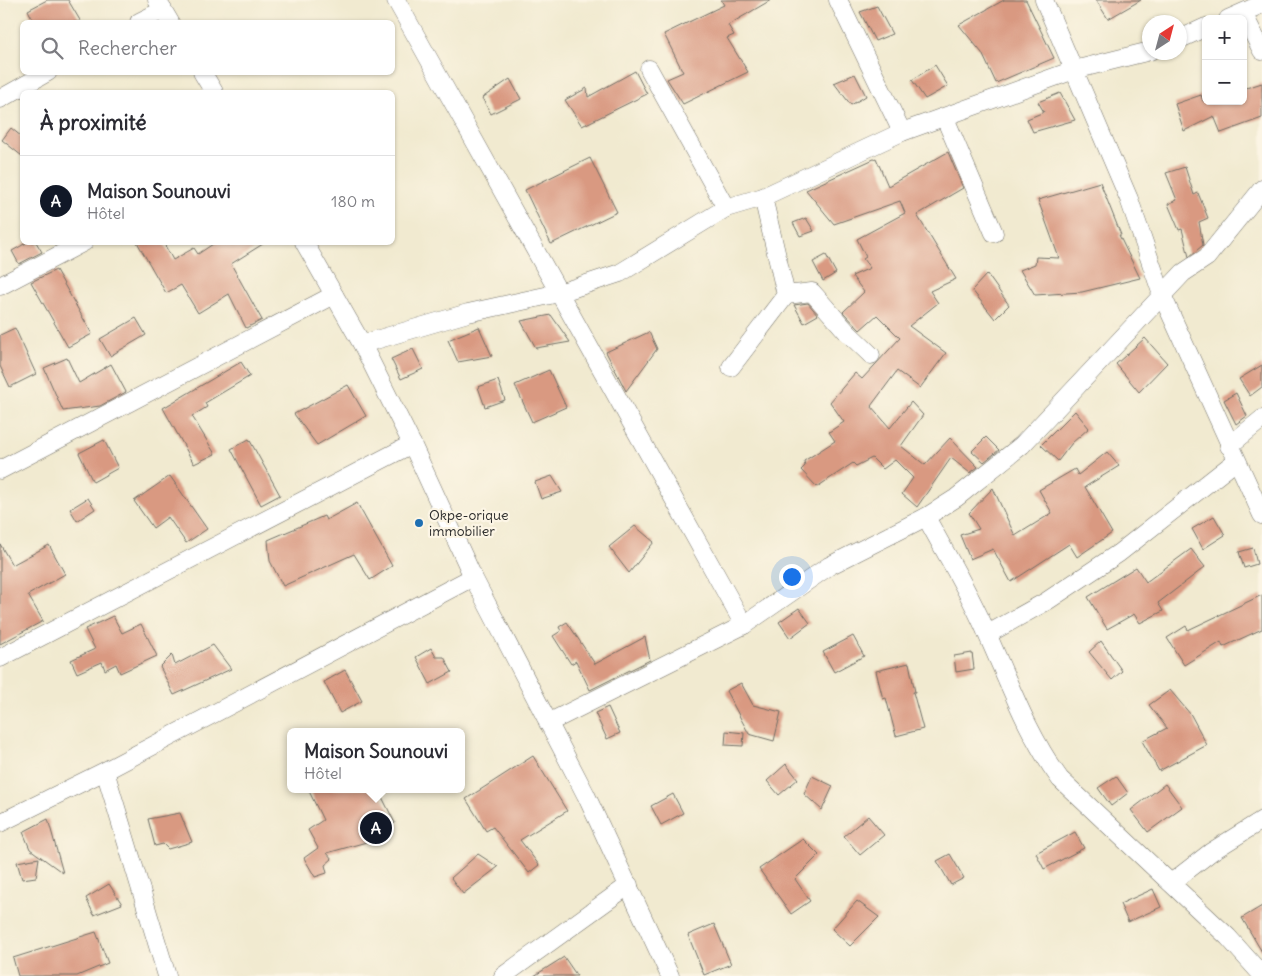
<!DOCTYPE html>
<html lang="fr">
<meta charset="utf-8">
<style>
body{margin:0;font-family:Delius,sans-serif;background:#f2f2f3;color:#2b2b33}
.controls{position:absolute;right:15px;top:15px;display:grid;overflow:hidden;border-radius:8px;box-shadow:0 1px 4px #0004}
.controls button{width:45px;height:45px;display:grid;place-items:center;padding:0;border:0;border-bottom:1px solid #e1e1e2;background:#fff;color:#2b2b33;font:25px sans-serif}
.compass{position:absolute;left:1142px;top:15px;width:45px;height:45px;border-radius:50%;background:#fff;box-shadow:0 1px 4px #0004;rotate:36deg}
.you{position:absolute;left:791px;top:576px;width:18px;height:18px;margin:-12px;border:4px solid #fff;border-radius:50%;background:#1a73e8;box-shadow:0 0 0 8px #1a73e833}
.badge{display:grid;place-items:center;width:32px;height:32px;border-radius:50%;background:#111827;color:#fff;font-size:16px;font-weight:700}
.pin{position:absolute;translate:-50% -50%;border:2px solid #fff;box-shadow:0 1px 5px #0006}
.popup{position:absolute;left:287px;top:728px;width:178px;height:65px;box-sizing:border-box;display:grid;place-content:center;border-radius:8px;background:#fff;filter:drop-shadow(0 1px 4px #0005);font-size:16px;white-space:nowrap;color:#7c7c81}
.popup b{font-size:19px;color:#2b2b33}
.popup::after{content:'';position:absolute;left:50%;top:100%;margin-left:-10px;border:10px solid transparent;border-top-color:#fff}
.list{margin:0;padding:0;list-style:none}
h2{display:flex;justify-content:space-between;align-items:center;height:65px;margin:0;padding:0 20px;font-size:21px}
h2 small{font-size:16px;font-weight:400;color:#7c7c81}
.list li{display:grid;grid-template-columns:32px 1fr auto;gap:15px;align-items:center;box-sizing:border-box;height:90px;padding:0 20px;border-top:1px solid #e1e1e2}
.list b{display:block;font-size:19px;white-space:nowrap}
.list p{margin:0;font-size:16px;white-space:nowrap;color:#7c7c81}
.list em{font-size:16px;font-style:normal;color:#7c7c81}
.icon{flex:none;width:28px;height:28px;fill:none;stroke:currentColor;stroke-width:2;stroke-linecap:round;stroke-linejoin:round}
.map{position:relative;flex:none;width:1262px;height:976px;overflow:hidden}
.search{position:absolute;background:#fff;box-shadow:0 1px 4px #0004;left:20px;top:20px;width:375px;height:55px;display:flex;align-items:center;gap:12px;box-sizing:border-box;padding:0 18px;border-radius:8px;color:#7c7c81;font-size:19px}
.panel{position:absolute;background:#fff;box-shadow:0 1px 4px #0004;left:20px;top:90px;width:375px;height:155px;border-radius:8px}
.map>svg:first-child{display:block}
.building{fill:#d99981}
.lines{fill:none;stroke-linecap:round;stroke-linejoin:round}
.minor-casing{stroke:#706e65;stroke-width:19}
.minor{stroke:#fff;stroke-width:18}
.poi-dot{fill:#1f6fb2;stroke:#fcf5e5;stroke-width:2}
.labels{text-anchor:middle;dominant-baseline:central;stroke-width:4.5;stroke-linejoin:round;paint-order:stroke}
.poi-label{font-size:14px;fill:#2b2b2b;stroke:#fcf5e5;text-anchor:start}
</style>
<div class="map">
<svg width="1262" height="976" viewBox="0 0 1262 976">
<rect width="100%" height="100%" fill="#fcf5e5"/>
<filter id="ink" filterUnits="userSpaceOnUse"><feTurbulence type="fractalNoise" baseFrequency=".02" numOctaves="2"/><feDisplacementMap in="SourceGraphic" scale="10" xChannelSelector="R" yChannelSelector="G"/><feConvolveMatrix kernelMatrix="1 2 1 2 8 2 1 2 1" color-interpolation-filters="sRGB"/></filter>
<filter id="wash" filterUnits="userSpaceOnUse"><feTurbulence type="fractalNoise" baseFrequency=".0096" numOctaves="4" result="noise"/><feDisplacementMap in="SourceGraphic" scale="20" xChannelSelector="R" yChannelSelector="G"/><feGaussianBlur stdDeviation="1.12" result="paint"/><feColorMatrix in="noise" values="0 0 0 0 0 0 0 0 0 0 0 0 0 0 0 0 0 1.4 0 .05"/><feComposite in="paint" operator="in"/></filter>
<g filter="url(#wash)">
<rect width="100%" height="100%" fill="#f1ead0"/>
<g id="blocks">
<g class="building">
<polygon points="47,0 68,0 81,22 34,22 28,10"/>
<polygon points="721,0 771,0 728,25 734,35 727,38 748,72 683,104 667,79 683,72 664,34 724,5"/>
<polygon points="1004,0 1026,0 1054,58 996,83 982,53 959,25"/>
<polygon points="1096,0 1141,0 1108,19"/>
<polygon points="877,6 892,34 875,41 860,12"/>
<polygon points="935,65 948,86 925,99 912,80"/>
<polygon points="635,71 647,94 582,126 565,100 587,88 588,97"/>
<polygon points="855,74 866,96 851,105 834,83"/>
<polygon points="510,79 521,99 491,114 482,98"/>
<polygon points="1262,83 1262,118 1221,133 1214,116 1184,131 1175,104 1201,95 1203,101 1243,101 1243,89"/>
<polygon points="1060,93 1075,120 1033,132 1027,119 1044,112 1038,102"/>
<polygon points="11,128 22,137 22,156 2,140"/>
<polygon points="948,152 963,188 917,215 956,279 930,291 938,303 909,326 946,353 920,388 897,371 871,406 890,428 911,402 923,415 901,446 925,465 950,438 978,467 970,473 951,458 917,507 902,494 913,478 895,460 883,469 872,458 856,466 853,463 817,487 801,470 805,466 804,461 835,441 829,432 844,422 830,402 855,373 862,379 900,338 877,315 860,330 843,312 864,292 852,276 870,268 863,259 866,257 857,239 905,213 900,201 834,224 806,190 876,158 888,186"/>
<polygon points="590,158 617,212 551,244 525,190"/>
<polygon points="1185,167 1194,195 1198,193 1208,218 1199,222 1203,245 1189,257 1182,229 1179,230 1168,204 1177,200 1166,173"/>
<polygon points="1100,182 1121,235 1119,235 1140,278 1082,292 1035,295 1020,270 1035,264 1036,257 1059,258 1038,200"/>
<polygon points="806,218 814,231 800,236 793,223"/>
<polygon points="28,242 36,242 42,252 19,264 12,251"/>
<polygon points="137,242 163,242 173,260 194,248 198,254 216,242 266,242 231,264 262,320 246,328 229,294 198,313 181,285 166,293"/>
<polygon points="826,255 836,273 823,281 813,262"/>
<polygon points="56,270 92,334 68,347 31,282"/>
<polygon points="987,274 1009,305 995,319 972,290"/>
<polygon points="808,303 818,315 804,323 794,305"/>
<polygon points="551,315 570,342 536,348 521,321"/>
<polygon points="136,318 146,335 110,356 100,339"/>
<polygon points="479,327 492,356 458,362 448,340"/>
<polygon points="15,328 36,374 10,387 0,366 0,335"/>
<polygon points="649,332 657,349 626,391 606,352"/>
<polygon points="1145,338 1167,363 1139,392 1116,364"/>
<polygon points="413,349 423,369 401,379 391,359"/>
<polygon points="67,358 79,383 111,364 126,392 100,406 63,411 44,368"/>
<polygon points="241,362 250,376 205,403 207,407 192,416 215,454 194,464 163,408"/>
<polygon points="1262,365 1262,387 1250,396 1239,379"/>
<polygon points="549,370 566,407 532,422 515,385"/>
<polygon points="498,380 505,400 485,407 478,387"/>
<polygon points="348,385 366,416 317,445 294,414"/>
<polygon points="1236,393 1247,416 1236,424 1224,400"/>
<polygon points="1075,411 1089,428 1072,443 1058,461 1041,445"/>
<polygon points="986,437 999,450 984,462 972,451"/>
<polygon points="249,439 280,495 261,505 231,449"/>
<polygon points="104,440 118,468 93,482 79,453"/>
<polygon points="1107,452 1119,466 1085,487 1112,533 1077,557 1069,544 1011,582 993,549 970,559 960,535 979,529 969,513 993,488 1015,536 1052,513 1039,490 1075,469 1078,475"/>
<polygon points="170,476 207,529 186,543 168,517 153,528 134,501"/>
<polygon points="552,476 562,492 541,499 535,482"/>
<polygon points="88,498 95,509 77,521 70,509"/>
<polygon points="357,503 392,566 370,580 354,554 283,586 270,561 268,540 324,516 326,520"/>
<polygon points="1214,516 1225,535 1203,549 1192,529"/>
<polygon points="635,526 654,542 629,573 609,547"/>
<polygon points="0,544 12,565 49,545 65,574 28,595 43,621 0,644"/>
<polygon points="1253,548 1257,564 1244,568 1239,552"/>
<polygon points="1191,549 1205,567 1158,603 1163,611 1140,623 1134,614 1107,629 1088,597 1136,567 1146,582"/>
<polygon points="1262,595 1262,629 1223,647 1221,642 1184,665 1167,638 1186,626 1188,630"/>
<polygon points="799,608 810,623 790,638 779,622"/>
<polygon points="113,616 122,633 141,624 157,656 120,673 116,664 105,670 102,662 77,673 71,660 95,649 85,629"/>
<polygon points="567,622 595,664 645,637 650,660 590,690 576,661 571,664 553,636 561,631 559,627"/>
<polygon points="853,636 864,656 834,672 823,652"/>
<polygon points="1101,641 1122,671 1112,680 1089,652"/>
<polygon points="213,645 231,669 174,695 160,667 172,655 175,665"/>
<polygon points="431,648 436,657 444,657 452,672 430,684 416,657"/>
<polygon points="972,653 974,669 956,672 954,656"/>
<polygon points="909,663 915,692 913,692 923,729 896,736 886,698 883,699 876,671"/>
<polygon points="345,670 362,701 340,713 324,682"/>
<polygon points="741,683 753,705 781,712 774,741 749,734 726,691"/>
<polygon points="1170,690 1191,715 1207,745 1159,771 1142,741 1167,728 1149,705"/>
<polygon points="608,707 620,733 607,739 595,713"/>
<polygon points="726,731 744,733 743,746 725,745"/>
<polygon points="533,756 567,811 520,840 539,865 529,873 493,827 486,831 466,799"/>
<polygon points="786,764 798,779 779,795 767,781"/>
<polygon points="812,776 833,786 822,810 804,794"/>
<polygon points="1116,776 1128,793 1111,806 1098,788"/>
<polygon points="1165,784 1182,807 1148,832 1131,810"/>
<polygon points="308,789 378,789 395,823 370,841 327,853 332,859 325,865 327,873 315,877 304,858 318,848 308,830 323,820"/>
<polygon points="673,794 683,813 661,825 651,806"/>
<polygon points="180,813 192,842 168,849 163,844 155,846 148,819"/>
<polygon points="868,816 884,835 860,855 844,836"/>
<polygon points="48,819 63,873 30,849 23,832"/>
<polygon points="1075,832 1084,848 1044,869 1036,853"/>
<polygon points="803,839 819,855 795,879 810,901 791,914 759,869"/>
<polygon points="478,854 498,867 463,894 451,878"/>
<polygon points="950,854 964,878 951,885 937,861"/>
<polygon points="39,858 36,877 22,879 17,862"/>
<polygon points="109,884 122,904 94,915 86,898"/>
<polygon points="1153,889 1161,907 1128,922 1120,904"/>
<polygon points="857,901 879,917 850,946 832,929"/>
<polygon points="1262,906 1262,952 1242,918"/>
<polygon points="714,924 731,964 704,975 688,935"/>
<polygon points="96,932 108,963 77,976 18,976 13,958"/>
<polygon points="564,957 577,976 534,976"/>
</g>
</g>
</g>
<g filter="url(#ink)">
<use href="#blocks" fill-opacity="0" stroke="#706e65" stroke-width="1"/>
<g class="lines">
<g class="minor-casing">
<g id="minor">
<polyline points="157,0 170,22"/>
<polyline points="396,0 744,625"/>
<polyline points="838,0 902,132"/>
<polyline points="1044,0 1129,199 1162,295 1262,515"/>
<polyline points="1243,13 1262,51"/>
<polyline points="1228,19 1262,4"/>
<polyline points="139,22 163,10"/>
<polyline points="1180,39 1206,27"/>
<polyline points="649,69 726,208"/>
<polyline points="202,72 214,92"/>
<polyline points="0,99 48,72"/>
<polyline points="945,118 994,233"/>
<polyline points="304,242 362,344 412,444 473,577 586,795 670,976"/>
<polyline points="0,286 84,242"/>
<polyline points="786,295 812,292 847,332 871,355"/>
<polyline points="362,344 468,313 559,293 620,273 726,208 763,197 902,132 1074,70 1150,51"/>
<polyline points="731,367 786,295 763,197"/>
<polyline points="1229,446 1262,419"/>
<polyline points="0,470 334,295"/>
<path d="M926,517c21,39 45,78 62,119 22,49 40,99 72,143l168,158 34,38"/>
<polyline points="988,634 1047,601 1119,553 1236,461"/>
<polyline points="0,658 412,444"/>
<polyline points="548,723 744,625 829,566 926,517 956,498 1022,445 1183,273 1207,257 1262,189"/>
<polyline points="105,771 167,976"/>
<polyline points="0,823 105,771 473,577"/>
<polyline points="1171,883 1211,852 1262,820"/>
<polyline points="503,976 629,885"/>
</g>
</g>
<use href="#minor" class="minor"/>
</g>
</g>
<circle class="poi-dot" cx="419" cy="523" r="5"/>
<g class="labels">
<g class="poi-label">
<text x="429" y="515">Okpe-orique<tspan x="429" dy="16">immobilier</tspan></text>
</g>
</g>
</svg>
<div class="controls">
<button>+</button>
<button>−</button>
</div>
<svg class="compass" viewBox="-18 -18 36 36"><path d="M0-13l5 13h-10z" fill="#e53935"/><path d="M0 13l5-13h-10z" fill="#7c7c81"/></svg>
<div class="you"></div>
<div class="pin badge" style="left:376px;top:828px">A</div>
<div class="popup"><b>Maison Sounouvi</b>Hôtel</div>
<div class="search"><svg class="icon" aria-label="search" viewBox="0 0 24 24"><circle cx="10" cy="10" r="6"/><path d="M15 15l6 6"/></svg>Rechercher</div>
<section class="panel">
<h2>À proximité<small></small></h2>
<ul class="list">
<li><span class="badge">A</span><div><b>Maison Sounouvi</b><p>Hôtel</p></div><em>180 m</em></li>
</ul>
</section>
</div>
